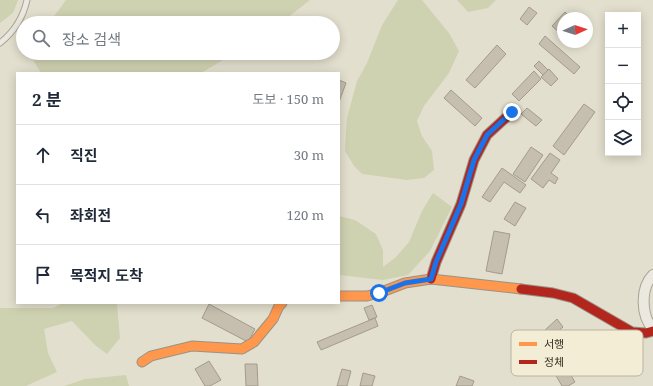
<!DOCTYPE html>
<html lang="ko">
<meta charset="utf-8">
<style>
body{margin:0;font-family:"Noto Serif","Noto Sans KR",serif;background:#f6f6f7;color:#1f2937}
.controls{position:absolute;right:12px;top:12px;display:grid;overflow:hidden;border-radius:0px;box-shadow:0 2px 10px #0003}
.controls button{width:36px;height:36px;display:grid;place-items:center;padding:0;border:0;border-bottom:1px solid #e0e1e3;background:#fff;color:#1f2937;font:20px sans-serif}
.compass{position:absolute;left:557px;top:12px;width:36px;height:36px;border-radius:50%;background:#fff;box-shadow:0 2px 10px #0003;rotate:87deg}
.stop{position:absolute;width:12px;height:12px;margin:-9px;border:3px solid #1a73e8;border-radius:50%;background:#fff}
.stop.end{background:#1a73e8;border-color:#fff;box-shadow:0 1px 4px #0008}
.list{margin:0;padding:0;list-style:none}
h2{display:flex;justify-content:space-between;align-items:center;height:52px;margin:0;padding:0 16px;font-size:17px}
h2 small{font-size:13px;font-weight:400;color:#747a83}
.list li{display:grid;grid-template-columns:26px 1fr auto;gap:12px;align-items:center;box-sizing:border-box;height:60px;padding:0 16px;border-top:1px solid #e0e1e3}
.list b{display:block;font-size:15px;white-space:nowrap}
.list em{font-size:13px;font-style:normal;color:#747a83}
.icon{flex:none;width:22px;height:22px;fill:none;stroke:currentColor;stroke-width:2;stroke-linecap:round;stroke-linejoin:round}
.map{position:relative;flex:none;width:653px;height:386px;overflow:hidden}
.search{position:absolute;background:#fff;box-shadow:0 2px 10px #0003;left:16px;top:16px;width:324px;height:44px;display:flex;align-items:center;gap:10px;box-sizing:border-box;padding:0 14px;border-radius:22px;color:#747a83;font-size:15px}
.panel{position:absolute;background:#fff;box-shadow:0 2px 10px #0003;left:16px;top:72px;width:324px;height:232px;border-radius:0px}
.map>svg:first-child{display:block}
.green{fill:#cfd2b1}
.building{fill:#c6beaf;stroke:#a39b8e}
.lines{fill:none;stroke-linecap:round;stroke-linejoin:round}
.lane-casing{stroke:#a8a497;stroke-width:7}
.street-casing{stroke:#a8a497;stroke-width:12}
.slow-casing{stroke:#989386;stroke-width:11}
.jam-casing{stroke:#989386;stroke-width:11}
.lane{stroke:#ebe8df;stroke-width:5}
.street{stroke:#ebe8df;stroke-width:10}
.slow{stroke:#ff974d;stroke-width:9}
.jam{stroke:#b3261e;stroke-width:9}
.route{stroke:#1a73e8;stroke-width:5}
.key{fill:#f3edd5;stroke:#bab39f;stroke-width:1}
.key-label{font-size:11px;fill:#362d20}
</style>
<div class="map">
<svg width="653" height="386" viewBox="0 0 653 386">
<rect width="100%" height="100%" fill="#e3dfce"/>
<g class="green">
<polygon points="0,0 18,0 13,13 0,23"/>
<polygon points="66,0 310,0 281,23 49,23"/>
<polygon points="398,0 422,0 449,33 459,51 449,73 424,106 417,121 422,136 432,151 434,170 424,178 407,180 362,174 354,166 345,151 347,118 357,81 367,63 382,25"/>
<polygon points="457,0 496,0 488,8 468,12"/>
<polygon points="29,53 235,53 201,73 41,73"/>
<polygon points="433,193 452,207 430,251 408,275 383,280 339,275 339,216 355,220 376,234 383,250 383,267 395,258 409,242 422,211"/>
<polygon points="63,303 117,304 120,338 107,354 95,345 72,321 44,329 48,353 57,372 26,386 0,386 0,308 53,308"/>
<polygon points="126,375 129,386 64,386 85,379"/>
</g>
<g class="building">
<polygon points="529,7 537,13 527,25 520,19"/>
<polygon points="565,12 571,18 563,18 563,30 560,33 552,26"/>
<polygon points="545,36 580,67 574,74 539,44"/>
<polygon points="497,45 506,54 475,88 466,80"/>
<polygon points="539,61 548,70 543,75 534,66"/>
<polygon points="549,69 558,79 551,86 541,77"/>
<polygon points="534,71 541,79 519,101 512,94"/>
<polygon points="339,80 346,83 339,102"/>
<polygon points="451,90 482,118 475,126 444,98"/>
<polygon points="584,104 595,112 564,155 553,146"/>
<polygon points="527,108 542,120 536,126 521,114"/>
<polygon points="531,147 543,155 525,182 513,174"/>
<polygon points="550,153 560,160 551,173 558,178 555,184 549,180 543,188 531,179"/>
<polygon points="502,168 526,185 520,193 504,182 490,202 482,197"/>
<polygon points="515,202 526,208 515,226 504,219"/>
<polygon points="494,231 510,234 502,274 486,271"/>
<polygon points="209,304 255,329 248,342 202,318"/>
<polygon points="372,305 377,317 369,320 364,308"/>
<polygon points="375,318 378,326 321,350 317,342"/>
<polygon points="557,319 563,327 551,338 544,331"/>
<polygon points="559,356 575,382 568,386 562,386 548,362"/>
<polygon points="209,361 221,380 210,386 205,386 195,369"/>
<polygon points="245,364 257,364 258,386 246,386"/>
<polygon points="342,369 351,371 347,386 337,386"/>
<polygon points="363,373 375,376 372,386 360,386"/>
<polygon points="460,376 474,381 472,386 456,386"/>
</g>
<g class="lines">
<g class="lane-casing">
<path id="lane" d="M0,43c14,-11 23,-25 27,-43"/>
</g>
<g class="street-casing">
<path id="street" d="M653,275c-13,13 -12,41 0,54"/>
</g>
<g class="slow-casing">
<g id="slow">
<polyline points="339,296 367,296 379,293 405,283 431,279 521,289"/>
<polyline points="142,362 151,356 192,346 242,349 254,342 273,319 279,306 282,303"/>
</g>
</g>
<g class="jam-casing">
<g id="jam">
<polyline points="431,279 436,262 461,204 474,160 487,135 512,112"/>
<polyline points="521,289 553,293 573,298 632,332 646,333 653,331"/>
</g>
</g>
<use href="#lane" class="lane"/>
<use href="#street" class="street"/>
<use href="#slow" class="slow"/>
<use href="#jam" class="jam"/>
</g>
<g class="lines">
<polyline class="route" points="379,293 405,283 431,279 436,262 461,204 474,160 487,135 512,112"/>
</g>
<rect x="511" y="330" width="132" height="46" rx="6" class="key"/>
<rect x="519" y="342" width="18" height="4" fill="#ff974d"/>
<rect x="519" y="360" width="18" height="4" fill="#b3261e"/>
<g class="key-label">
<text x="544" y="348">서행</text>
<text x="544" y="366">정체</text>
</g>
</svg>
<div class="controls">
<button>+</button>
<button>−</button>
<button><svg class="icon" aria-label="locate" viewBox="0 0 24 24"><circle cx="12" cy="12" r="6"/><path d="M12 2v4M12 18v4M2 12h4M18 12h4"/></svg></button>
<button><svg class="icon" aria-label="layers" viewBox="0 0 24 24"><path d="M12 4l9 5-9 5-9-5zM3 14l9 5 9-5"/></svg></button>
</div>
<svg class="compass" viewBox="-18 -18 36 36"><path d="M0-13l5 13h-10z" fill="#e53935"/><path d="M0 13l5-13h-10z" fill="#747a83"/></svg>
<div class="stop" style="left:379px;top:293px"></div>
<div class="stop end" style="left:512px;top:112px"></div>
<div class="search"><svg class="icon" aria-label="search" viewBox="0 0 24 24"><circle cx="10" cy="10" r="6"/><path d="M15 15l6 6"/></svg>장소 검색</div>
<section class="panel">
<h2>2 분<small>도보 · 150 m</small></h2>
<ul class="list">
<li><svg class="icon" aria-label="ahead" viewBox="0 0 24 24"><path d="M12 20V5M6 11l6-6 6 6"/></svg><div><b>직진</b></div><em>30 m</em></li>
<li><svg class="icon" aria-label="left" viewBox="0 0 24 24"><path d="M17 20v-9H6M10 6l-5 5 5 5"/></svg><div><b>좌회전</b></div><em>120 m</em></li>
<li><svg class="icon" aria-label="arrive" viewBox="0 0 24 24"><path d="M6 21V4h12l-3 4 3 4H6"/></svg><div><b>목적지 도착</b></div></li>
</ul>
</section>
</div>
